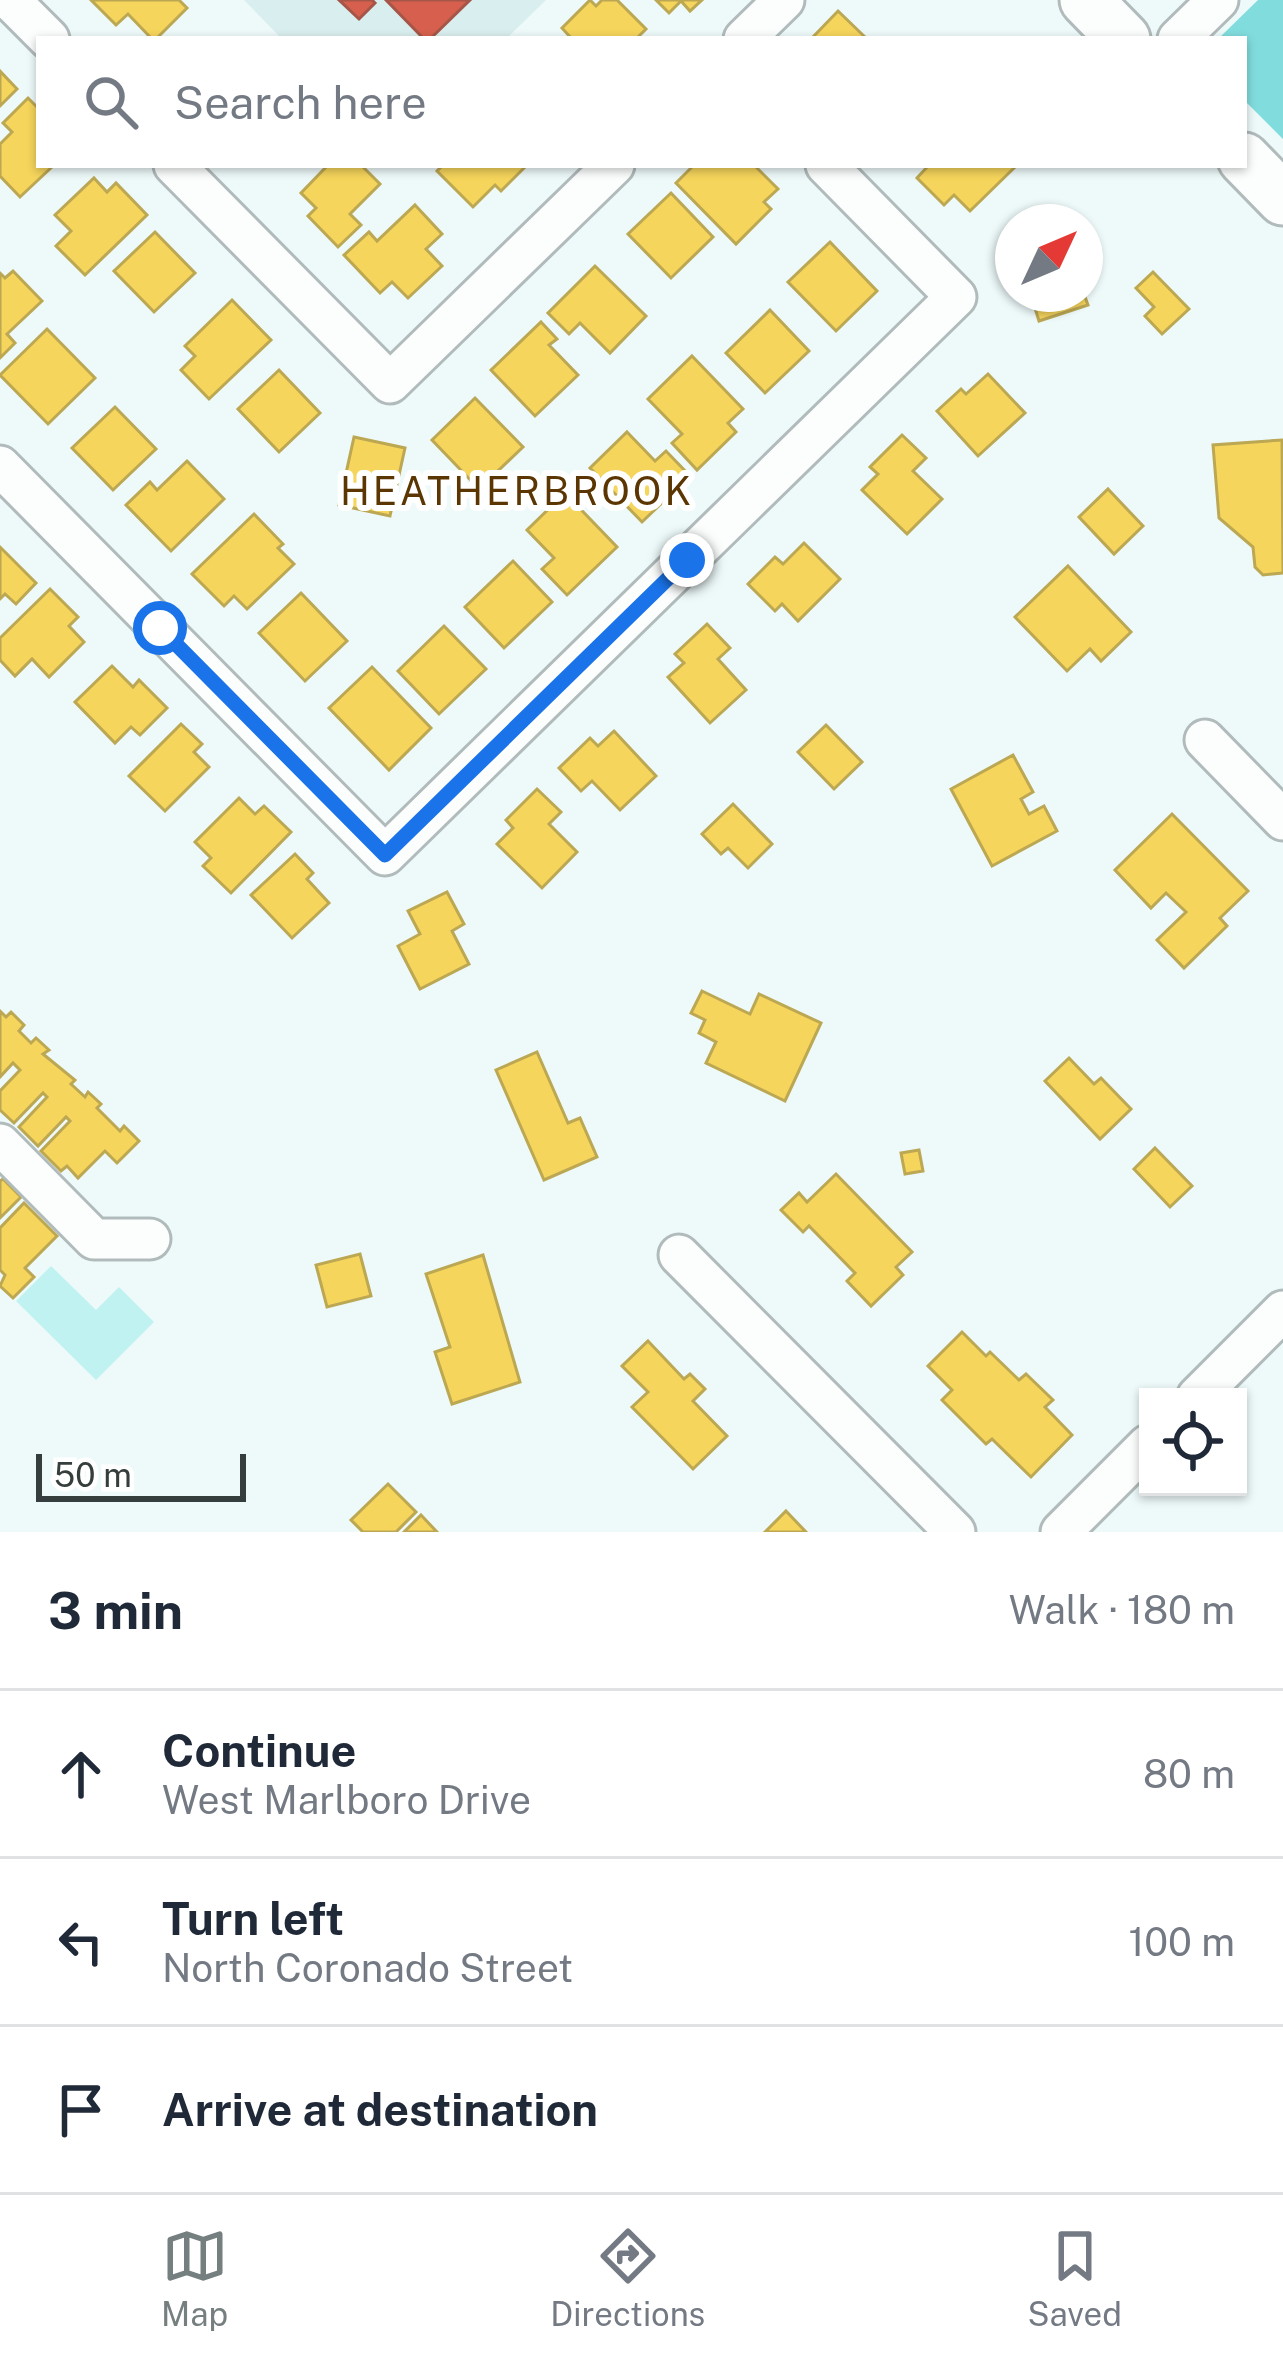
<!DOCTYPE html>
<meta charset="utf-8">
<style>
body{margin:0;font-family:"Public Sans",sans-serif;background:#f2f2f3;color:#1f2937}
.controls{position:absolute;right:36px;bottom:36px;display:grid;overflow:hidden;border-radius:0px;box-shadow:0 3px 9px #0004}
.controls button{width:108px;height:108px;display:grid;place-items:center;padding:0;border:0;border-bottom:3px solid #e0e1e3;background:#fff;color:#1f2937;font:60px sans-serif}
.compass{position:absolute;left:995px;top:204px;width:108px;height:108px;border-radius:50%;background:#fff;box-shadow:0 3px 9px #0004;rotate:46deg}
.scale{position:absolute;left:36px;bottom:30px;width:210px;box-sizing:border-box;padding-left:12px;border:6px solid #353d3d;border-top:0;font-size:33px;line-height:42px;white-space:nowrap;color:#353d3d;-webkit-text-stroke:9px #fff;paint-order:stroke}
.stop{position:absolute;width:36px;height:36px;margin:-27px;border:9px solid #1a73e8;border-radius:50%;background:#fff}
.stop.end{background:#1a73e8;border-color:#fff;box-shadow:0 3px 12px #0008}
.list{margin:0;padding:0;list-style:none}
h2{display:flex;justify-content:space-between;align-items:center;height:156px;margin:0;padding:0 48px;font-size:51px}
h2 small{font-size:39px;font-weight:400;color:#747a83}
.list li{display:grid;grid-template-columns:78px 1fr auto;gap:36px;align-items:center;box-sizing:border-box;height:168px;padding:0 48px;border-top:3px solid #e0e1e3}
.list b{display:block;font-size:45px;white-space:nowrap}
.list p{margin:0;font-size:39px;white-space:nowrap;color:#747a83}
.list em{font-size:39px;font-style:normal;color:#747a83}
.icon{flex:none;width:66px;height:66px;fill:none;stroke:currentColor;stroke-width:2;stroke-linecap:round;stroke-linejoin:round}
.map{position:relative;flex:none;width:1283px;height:1532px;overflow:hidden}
.search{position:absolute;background:#fff;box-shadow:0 3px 9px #0004;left:36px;right:36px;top:36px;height:132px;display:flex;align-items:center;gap:30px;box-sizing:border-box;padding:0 42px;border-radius:0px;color:#747a83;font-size:45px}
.sheet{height:660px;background:#fff}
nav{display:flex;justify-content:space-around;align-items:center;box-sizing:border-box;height:168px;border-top:3px solid #e0e1e3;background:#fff;font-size:33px;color:#747a83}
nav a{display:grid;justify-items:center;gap:6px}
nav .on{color:#767f7f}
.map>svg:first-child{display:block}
.built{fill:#d9eeee}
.green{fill:#c0f2f2}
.water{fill:#81dcdd}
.homes{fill:#f6d55c;stroke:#bca753;stroke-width:3}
.shops{fill:#d6604d;stroke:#a65648;stroke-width:3}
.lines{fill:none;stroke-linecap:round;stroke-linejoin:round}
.minor-casing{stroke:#b2bbbb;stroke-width:45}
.major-casing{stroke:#b2bbbb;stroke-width:57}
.minor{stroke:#fcfefe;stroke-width:39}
.major{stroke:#fcfefe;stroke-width:51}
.route{stroke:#1a73e8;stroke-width:15}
.labels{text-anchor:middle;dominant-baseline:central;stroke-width:12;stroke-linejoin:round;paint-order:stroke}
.neighbourhood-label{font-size:39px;letter-spacing:3px;fill:#5b3602;stroke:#fff}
</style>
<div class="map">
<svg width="1283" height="1532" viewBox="0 0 1283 1532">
<rect width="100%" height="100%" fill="#eefafa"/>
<polygon class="built" points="244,0 546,0 506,39 282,39"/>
<polygon class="green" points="51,1266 96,1310 119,1287 154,1322 96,1380 16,1301"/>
<polygon class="water" points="1258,0 1283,0 1283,139 1244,100 1244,39 1218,39"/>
<g class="homes">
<polygon points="91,0 179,0 187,8 156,39 152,39 128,14 116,25"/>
<polygon points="590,0 596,6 602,0 617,0 646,29 636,39 572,39 562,28"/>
<polygon points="656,0 702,0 690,11 681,1 669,13"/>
<polygon points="838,11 867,39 811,39"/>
<polygon points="0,71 17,89 0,106"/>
<polygon points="28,98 39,109 39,165 54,165 20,197 0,176 0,144 12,132 3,123"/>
<polygon points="328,165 361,165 380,184 350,214 361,225 338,247 308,216 316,208 301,193"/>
<polygon points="443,165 527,165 501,191 495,185 473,207 437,171"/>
<polygon points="694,165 754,165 778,189 764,202 771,209 736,244 676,183"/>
<polygon points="929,165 1011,165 1014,168 970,211 954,195 944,205 917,178"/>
<polygon points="94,178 107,192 116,183 147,215 85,275 56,246 71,231 55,215"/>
<polygon points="671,193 713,237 671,278 628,234"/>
<polygon points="415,205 442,234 426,249 442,266 408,298 392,282 380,293 344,255 369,232 377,241"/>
<polygon points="155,232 195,273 154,312 114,271"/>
<polygon points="830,242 877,291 836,331 788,282"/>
<polygon points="595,266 646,316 610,353 580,323 569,334 548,313"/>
<polygon points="13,271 42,301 7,334 15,343 0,358 0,273 5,278"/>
<polygon points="1153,272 1189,309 1162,334 1145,316 1154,307 1136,288"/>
<polygon points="1022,294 1084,294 1088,305 1039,321 1031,295 1023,297"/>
<polygon points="232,300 271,340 209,399 181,370 195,356 185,346"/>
<polygon points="770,310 809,351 765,393 726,353"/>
<polygon points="541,322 557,339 549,345 578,375 535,416 491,370"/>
<polygon points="47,329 95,378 48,424 0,375"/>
<polygon points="692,356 743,409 728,423 736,432 697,470 672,443 682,434 648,399"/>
<polygon points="279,370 320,413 279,452 238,409"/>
<polygon points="988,374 1025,413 978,456 937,411 961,389 966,394"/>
<polygon points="475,398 523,447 479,489 432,440"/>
<polygon points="115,407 156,449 113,490 72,448"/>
<polygon points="627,432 655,461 666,451 690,476 642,522 590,468"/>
<polygon points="902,435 926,458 913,471 942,499 907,534 862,490 878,474 870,467"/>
<polygon points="354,437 405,448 390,516 339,505"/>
<polygon points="1282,440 1283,573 1263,575 1255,567 1253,547 1219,518 1213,445"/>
<polygon points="187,461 224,499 171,551 126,505 150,482 157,490"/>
<polygon points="1108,489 1143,526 1114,554 1079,517"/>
<polygon points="565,493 617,547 567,595 542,569 554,558 527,530"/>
<polygon points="254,514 283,544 278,548 294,564 247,609 234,596 224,606 192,574"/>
<polygon points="804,543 840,579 798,621 782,604 775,611 748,584 775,557 783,564"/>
<polygon points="0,547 36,583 16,604 5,594 0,599"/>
<polygon points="513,561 552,602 504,648 465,607"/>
<polygon points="1068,566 1131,632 1101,661 1090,649 1067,671 1015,617"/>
<polygon points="50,589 78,617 69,626 84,642 49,677 32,659 15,676 0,660 0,638"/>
<polygon points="301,593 347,641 305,681 259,633"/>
<polygon points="707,624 730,648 718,659 746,690 710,723 668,677 684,663 675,654"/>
<polygon points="444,626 486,669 439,714 398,671"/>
<polygon points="112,666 133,687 139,680 167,708 140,735 131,727 115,743 75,702"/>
<polygon points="372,667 431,728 389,770 329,708"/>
<polygon points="181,724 202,744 194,752 209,767 165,811 129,776"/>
<polygon points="826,725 862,762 834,789 798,752"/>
<polygon points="614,731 656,776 620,810 592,781 581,791 559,768 590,738 598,746"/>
<polygon points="1013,755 1033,792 1021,799 1029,814 1044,806 1057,831 992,866 951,789"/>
<polygon points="537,789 561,812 549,824 577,852 542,888 497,844 513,828 506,820"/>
<polygon points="239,798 255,814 264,806 291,832 231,893 203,866 211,858 195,842"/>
<polygon points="733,804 772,844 748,868 728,848 721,854 702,834"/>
<polygon points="1172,814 1248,891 1220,918 1227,926 1184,968 1157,940 1186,912 1166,893 1151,908 1115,870"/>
<polygon points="295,854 313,873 307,879 329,903 292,938 251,895"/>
<polygon points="447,892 464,924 452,931 469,964 420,989 398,946 420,934 408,911"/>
<polygon points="702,991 750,1014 759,994 821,1023 785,1101 706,1063 716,1042 699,1033 705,1020 691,1013"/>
<polygon points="0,1011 6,1017 11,1012 24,1025 19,1031 31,1043 36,1038 49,1050 43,1054 75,1080 71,1084 85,1097 88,1092 101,1104 97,1108 120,1131 124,1126 139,1141 117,1163 105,1151 78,1178 67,1166 61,1171 41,1151 70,1121 66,1117 38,1146 19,1127 47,1097 43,1093 14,1123 0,1110 0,1091 20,1070 13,1063 0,1077"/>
<polygon points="537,1052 568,1123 580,1118 597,1157 544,1180 496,1070"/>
<polygon points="1069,1058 1094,1084 1101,1078 1131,1109 1100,1139 1045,1081"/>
<polygon points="1155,1148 1192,1186 1170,1207 1134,1169"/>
<polygon points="919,1150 923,1171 905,1174 901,1153"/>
<polygon points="836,1174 912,1252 896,1267 903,1275 871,1306 847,1281 855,1273 809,1226 803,1232 781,1210 799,1193 807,1202"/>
<polygon points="3,1179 21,1197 0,1218 0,1181"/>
<polygon points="24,1203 57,1236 25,1268 34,1277 13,1298 0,1286 5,1275 0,1270 0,1228"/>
<polygon points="360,1254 371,1296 327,1307 316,1265"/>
<polygon points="483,1255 520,1382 452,1404 435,1352 450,1347 426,1274"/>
<polygon points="962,1332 986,1356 990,1352 1019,1380 1026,1374 1053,1400 1045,1407 1072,1435 1031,1477 992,1439 986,1444 942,1400 952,1390 928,1366"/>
<polygon points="648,1341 684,1379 690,1374 705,1389 693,1401 727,1436 693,1469 632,1407 648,1392 622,1366"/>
<polygon points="388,1484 416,1512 396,1532 363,1532 351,1520"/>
<polygon points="786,1511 806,1532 765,1532"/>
<polygon points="421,1515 437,1532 404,1532"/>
</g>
<g class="shops">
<polygon points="339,0 372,0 375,3 359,19"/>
<polygon points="386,0 470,0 430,39 424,39"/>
</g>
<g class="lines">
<g class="minor-casing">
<g id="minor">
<polyline points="10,0 49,39"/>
<polyline points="744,39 784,0"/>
<polyline points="1178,39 1218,0"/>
<polyline points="174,165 390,383 614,165"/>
<polyline points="0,466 385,855 956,297 826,165"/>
<polyline points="1205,740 1283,820"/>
<polyline points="0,1144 94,1239 150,1239"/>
<polyline points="679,1255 955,1532"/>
<polyline points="1197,1397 1283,1311"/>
<polyline points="1061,1532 1148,1445"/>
</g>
</g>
<g class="major-casing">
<g id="major">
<polyline points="1086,0 1124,39"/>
<polyline points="1244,159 1283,199"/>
</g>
</g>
<use href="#minor" class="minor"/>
<use href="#major" class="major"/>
</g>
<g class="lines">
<polyline class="route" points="160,628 385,855 687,560"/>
</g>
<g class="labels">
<g class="neighbourhood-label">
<text x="517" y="491">HEATHERBROOK</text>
</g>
</g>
</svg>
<div class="controls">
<button><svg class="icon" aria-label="locate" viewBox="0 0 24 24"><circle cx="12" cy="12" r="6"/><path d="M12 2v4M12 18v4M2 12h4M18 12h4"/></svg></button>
</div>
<svg class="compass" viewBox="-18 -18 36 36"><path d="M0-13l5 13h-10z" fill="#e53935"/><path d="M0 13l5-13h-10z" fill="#747a83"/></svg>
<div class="scale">50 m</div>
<div class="stop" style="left:160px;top:628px"></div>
<div class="stop end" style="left:687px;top:560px"></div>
<div class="search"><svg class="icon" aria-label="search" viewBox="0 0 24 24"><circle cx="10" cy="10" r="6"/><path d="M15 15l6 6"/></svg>Search here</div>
</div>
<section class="sheet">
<h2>3 min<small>Walk · 180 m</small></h2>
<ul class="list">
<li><svg class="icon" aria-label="ahead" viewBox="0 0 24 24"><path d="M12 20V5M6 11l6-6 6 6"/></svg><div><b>Continue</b><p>West Marlboro Drive</p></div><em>80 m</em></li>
<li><svg class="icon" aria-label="left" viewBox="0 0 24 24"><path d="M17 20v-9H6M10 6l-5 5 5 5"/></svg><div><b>Turn left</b><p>North Coronado Street</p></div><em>100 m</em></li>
<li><svg class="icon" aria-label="arrive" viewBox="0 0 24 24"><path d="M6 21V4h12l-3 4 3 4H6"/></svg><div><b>Arrive at destination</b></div></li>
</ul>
</section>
<nav>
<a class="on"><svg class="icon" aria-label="map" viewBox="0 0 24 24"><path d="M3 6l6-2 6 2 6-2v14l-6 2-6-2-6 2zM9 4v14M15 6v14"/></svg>Map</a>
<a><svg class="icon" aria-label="directions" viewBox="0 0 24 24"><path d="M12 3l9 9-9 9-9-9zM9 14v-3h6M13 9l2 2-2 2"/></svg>Directions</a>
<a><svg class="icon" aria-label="saved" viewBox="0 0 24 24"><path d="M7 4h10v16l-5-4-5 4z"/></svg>Saved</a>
</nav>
